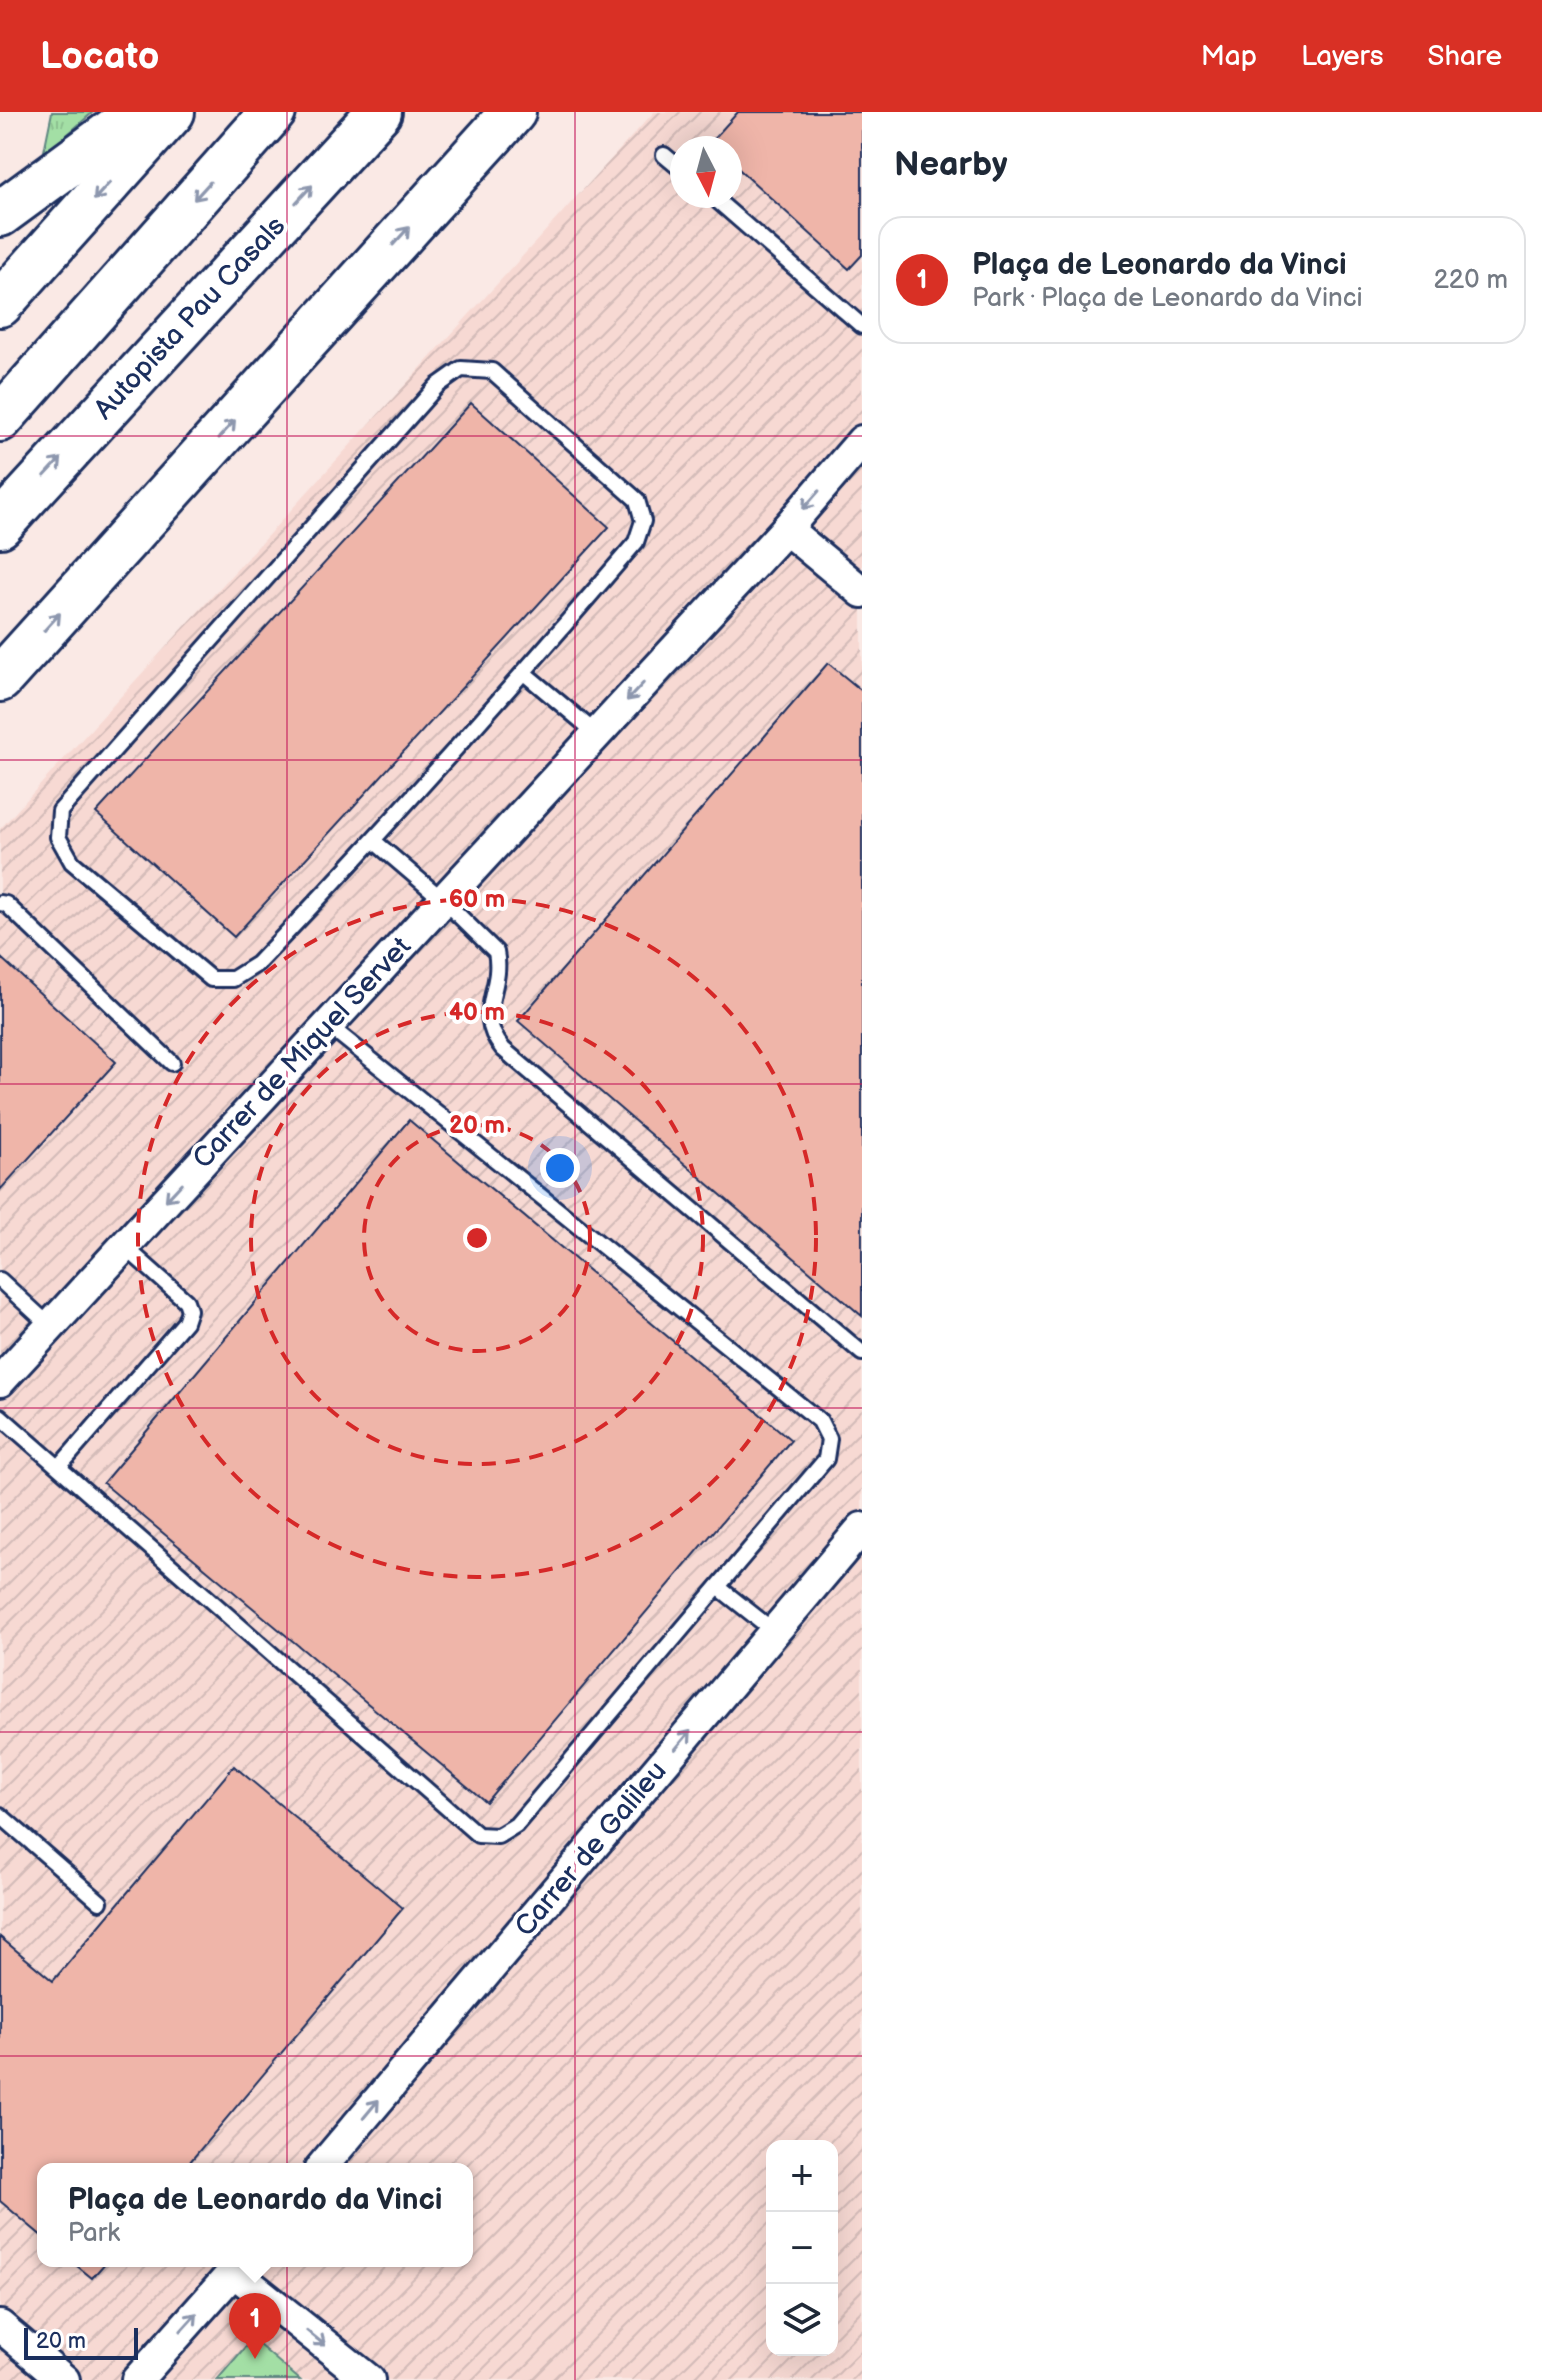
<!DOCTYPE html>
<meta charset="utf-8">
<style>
body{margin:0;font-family:"Balsamiq Sans",sans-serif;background:#f2f2f3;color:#1f2937}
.controls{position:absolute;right:24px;bottom:24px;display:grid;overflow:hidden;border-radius:16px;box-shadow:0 8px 32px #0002}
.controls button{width:72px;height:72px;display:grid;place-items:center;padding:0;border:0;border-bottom:2px solid #e0e1e3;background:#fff;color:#1f2937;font:40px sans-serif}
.compass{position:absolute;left:670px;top:24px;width:72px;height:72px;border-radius:50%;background:#fff;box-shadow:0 8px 32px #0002;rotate:174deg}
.scale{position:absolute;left:24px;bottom:20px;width:114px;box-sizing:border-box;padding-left:8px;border:4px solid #1b2f5e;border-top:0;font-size:22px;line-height:28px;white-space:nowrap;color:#1b2f5e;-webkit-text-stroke:6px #fff;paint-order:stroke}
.you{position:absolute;left:560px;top:1056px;width:28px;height:28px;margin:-20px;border:6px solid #fff;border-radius:50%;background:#1a73e8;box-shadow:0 0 0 12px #1a73e833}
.badge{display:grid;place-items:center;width:52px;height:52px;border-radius:50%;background:#d93025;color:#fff;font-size:26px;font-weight:700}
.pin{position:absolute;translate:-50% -66px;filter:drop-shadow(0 2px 4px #0008)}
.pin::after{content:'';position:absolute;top:42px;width:28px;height:24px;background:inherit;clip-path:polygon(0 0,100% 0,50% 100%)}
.popup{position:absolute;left:37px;top:2051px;width:436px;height:104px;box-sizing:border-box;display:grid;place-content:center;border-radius:16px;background:#fff;filter:drop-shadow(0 2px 6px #0005);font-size:26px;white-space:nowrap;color:#747a83}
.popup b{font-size:30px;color:#1f2937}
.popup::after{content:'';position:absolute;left:50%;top:100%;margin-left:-16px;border:16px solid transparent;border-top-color:#fff}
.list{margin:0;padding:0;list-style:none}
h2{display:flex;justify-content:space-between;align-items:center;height:104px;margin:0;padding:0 32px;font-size:34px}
h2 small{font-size:26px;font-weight:400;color:#747a83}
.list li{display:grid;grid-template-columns:52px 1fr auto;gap:24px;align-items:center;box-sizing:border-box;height:128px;margin:0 16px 16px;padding:0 16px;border:2px solid #e0e1e3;border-radius:24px}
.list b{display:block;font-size:30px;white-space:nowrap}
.list p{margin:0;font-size:26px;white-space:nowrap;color:#747a83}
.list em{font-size:26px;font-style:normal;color:#747a83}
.icon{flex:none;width:44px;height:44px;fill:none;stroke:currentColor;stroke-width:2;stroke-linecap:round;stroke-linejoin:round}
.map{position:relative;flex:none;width:862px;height:2268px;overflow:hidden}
header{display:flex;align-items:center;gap:48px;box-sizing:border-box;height:112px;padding:0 40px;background:#d93025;color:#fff}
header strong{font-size:38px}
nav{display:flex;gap:44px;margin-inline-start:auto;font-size:28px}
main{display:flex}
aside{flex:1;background:#fff}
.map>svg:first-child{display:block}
.industrial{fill:url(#industrial-furrows);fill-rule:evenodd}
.grass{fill:url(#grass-tufts);stroke:#5f8782;stroke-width:2}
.garden{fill:#a3dfa5;stroke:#5f8782;stroke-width:2}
.building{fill:#efb5a9;stroke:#1b2f5e;stroke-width:2}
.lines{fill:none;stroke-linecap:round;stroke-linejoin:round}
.service-casing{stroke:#1b2f5e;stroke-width:20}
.minor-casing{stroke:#1b2f5e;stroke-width:36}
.trunk-casing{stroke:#1b2f5e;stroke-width:50}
.motorway-casing{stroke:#1b2f5e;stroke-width:50}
.service{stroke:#fff;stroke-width:14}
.minor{stroke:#fff;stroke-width:30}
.trunk{stroke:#fff;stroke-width:44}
.motorway{stroke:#fff;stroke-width:44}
.oneway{stroke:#8d97ae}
.grid{fill:none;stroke:#c2185b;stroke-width:2;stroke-opacity:0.55}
.ring{fill:none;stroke:#d62828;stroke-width:4;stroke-dasharray:14 10}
.labels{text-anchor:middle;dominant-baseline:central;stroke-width:8;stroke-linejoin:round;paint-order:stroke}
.street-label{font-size:28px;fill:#1b2f5e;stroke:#fff}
.centre{fill:#d62828;stroke:#fff;stroke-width:4}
.ring-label{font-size:24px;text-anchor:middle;font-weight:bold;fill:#d62828;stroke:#fff;stroke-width:8;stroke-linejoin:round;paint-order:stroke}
</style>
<header>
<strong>Locato</strong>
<nav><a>Map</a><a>Layers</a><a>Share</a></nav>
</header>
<main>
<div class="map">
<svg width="862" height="2268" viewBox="0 0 862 2268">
<defs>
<pattern id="industrial-furrows" width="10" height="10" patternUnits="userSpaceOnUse" patternTransform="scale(2)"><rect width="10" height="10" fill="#f7d9d3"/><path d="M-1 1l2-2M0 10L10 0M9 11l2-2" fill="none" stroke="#d3bbb8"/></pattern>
<pattern id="grass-tufts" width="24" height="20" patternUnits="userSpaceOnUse" patternTransform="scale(2)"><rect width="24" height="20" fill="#a3dfa5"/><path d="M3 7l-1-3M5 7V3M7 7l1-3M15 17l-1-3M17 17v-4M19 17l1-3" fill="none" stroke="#8cc090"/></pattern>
</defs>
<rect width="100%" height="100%" fill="#fae9e5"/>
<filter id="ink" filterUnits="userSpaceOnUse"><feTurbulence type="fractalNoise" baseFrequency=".0125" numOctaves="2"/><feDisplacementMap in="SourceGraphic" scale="16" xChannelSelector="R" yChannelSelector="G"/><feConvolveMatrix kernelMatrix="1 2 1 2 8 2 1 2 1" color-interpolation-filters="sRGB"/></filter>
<g filter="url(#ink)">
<path class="industrial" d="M654,0h208v2268h-862v-1551zM682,36h48v48h-48zM772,2034h60v204h-60zM43,2057h424v92h-424z"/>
<polygon class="grass" points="52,0 93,0 43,44"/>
<polygon class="garden" points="252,2227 300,2268 217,2268"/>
<g class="building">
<polygon points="738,0 862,0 862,143 849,157 730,49 730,36 715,36 710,31"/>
<polygon points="471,291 609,415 234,825 96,701"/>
<polygon points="828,551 862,579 862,1204 518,909"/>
<polygon points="0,845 116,950 0,1078"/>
<polygon points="409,1008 791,1328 486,1690 103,1371"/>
<polygon points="234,1654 403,1796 184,2057 43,2057 43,2125 0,2089 0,1825 53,1869"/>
<polygon points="71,2149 107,2149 92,2166"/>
</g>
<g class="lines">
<g class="service-casing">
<g id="service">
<polyline points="664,43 682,58"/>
<polyline points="712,84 862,214"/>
<path d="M461,257l31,2 145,129 6,21 -7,21c-123,144 -248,285 -379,422l-24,15h-22l-139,-117 -14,-25 2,-26 377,-425z"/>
<polyline points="524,561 597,622"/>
<path d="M375,730l68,58 53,52c8,39 -23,60 7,97l359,304"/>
<polyline points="0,791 6,792 172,951"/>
<polyline points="0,1168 50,1214"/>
<polyline points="0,1304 478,1723 498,1724 516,1713 826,1347 829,1327 820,1309 328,913"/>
<polyline points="59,1355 185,1210 189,1198 186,1189 124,1134"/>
<polyline points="718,1475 775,1520"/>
<polyline points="0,1703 100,1790"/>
</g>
</g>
<g class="minor-casing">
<g id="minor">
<polyline points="786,417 862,480"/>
<polyline points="0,1269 786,417 862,329"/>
<polyline points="320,2057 862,1416"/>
<polyline points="234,2160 369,2268"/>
<polyline points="0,2214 64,2268"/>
<polyline points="137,2268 243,2149"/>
</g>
</g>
<g class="trunk-casing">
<g id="trunk">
<polyline points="0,102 139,0"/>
<polyline points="0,192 172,0"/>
<polyline points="0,567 513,0"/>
</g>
</g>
<g class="motorway-casing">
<g id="motorway">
<polyline points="0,307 273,0"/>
<polyline points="0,413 379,0"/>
</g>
</g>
<use href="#service" class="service"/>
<use href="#minor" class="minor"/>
<use href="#trunk" class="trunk"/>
<use href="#motorway" class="motorway"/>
</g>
<defs><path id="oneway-shaft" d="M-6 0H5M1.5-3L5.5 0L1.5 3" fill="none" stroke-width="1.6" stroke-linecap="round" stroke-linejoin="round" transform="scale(2)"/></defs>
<g class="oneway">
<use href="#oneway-shaft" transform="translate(102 79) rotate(132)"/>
<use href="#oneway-shaft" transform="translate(202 79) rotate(132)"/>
<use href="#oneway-shaft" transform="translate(304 82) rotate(-47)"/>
<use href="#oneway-shaft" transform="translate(401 124) rotate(-48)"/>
<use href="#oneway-shaft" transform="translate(227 317) rotate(-48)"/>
<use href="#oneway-shaft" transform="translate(53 355) rotate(-47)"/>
<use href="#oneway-shaft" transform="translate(811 388) rotate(131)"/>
<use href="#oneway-shaft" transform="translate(52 510) rotate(-48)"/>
<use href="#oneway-shaft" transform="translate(635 580) rotate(133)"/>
<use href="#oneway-shaft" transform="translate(174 1080) rotate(133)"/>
<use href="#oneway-shaft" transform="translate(683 1628) rotate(-50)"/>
<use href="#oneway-shaft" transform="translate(371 1997) rotate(-50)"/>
<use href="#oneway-shaft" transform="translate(189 2210) rotate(-48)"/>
<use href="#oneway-shaft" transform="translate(316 2226) rotate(39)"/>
</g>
</g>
<path class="grid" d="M287,0v2268M575,0v2268M0,324h862M0,648h862M0,972h862M0,1296h862M0,1620h862M0,1944h862"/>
<g class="ring">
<circle cx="477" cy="1126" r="113"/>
<circle cx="477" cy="1126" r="226"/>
<circle cx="477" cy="1126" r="339"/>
</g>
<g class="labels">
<g class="street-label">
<text transform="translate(190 206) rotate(-47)">Autopista Pau Casals</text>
<text transform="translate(302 941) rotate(-47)">Carrer de Miquel Servet</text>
<text transform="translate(591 1737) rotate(-50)">Carrer de Galileu</text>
</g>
</g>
<circle cx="477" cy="1126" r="12" class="centre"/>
<g class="ring-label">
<text x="477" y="795">60 m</text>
<text x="477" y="908">40 m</text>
<text x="477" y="1021">20 m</text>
</g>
</svg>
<div class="controls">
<button>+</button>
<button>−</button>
<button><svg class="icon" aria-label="layers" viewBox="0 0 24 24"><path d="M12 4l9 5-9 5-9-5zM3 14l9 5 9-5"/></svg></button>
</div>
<svg class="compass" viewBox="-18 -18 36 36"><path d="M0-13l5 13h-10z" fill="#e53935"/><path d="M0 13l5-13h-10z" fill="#747a83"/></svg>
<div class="scale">20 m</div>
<div class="you"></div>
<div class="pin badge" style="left:255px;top:2247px">1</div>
<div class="popup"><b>Plaça de Leonardo da Vinci</b>Park</div>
</div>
<aside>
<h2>Nearby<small></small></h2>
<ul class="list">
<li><span class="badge">1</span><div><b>Plaça de Leonardo da Vinci</b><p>Park · Plaça de Leonardo da Vinci</p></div><em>220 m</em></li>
</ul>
</aside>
</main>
